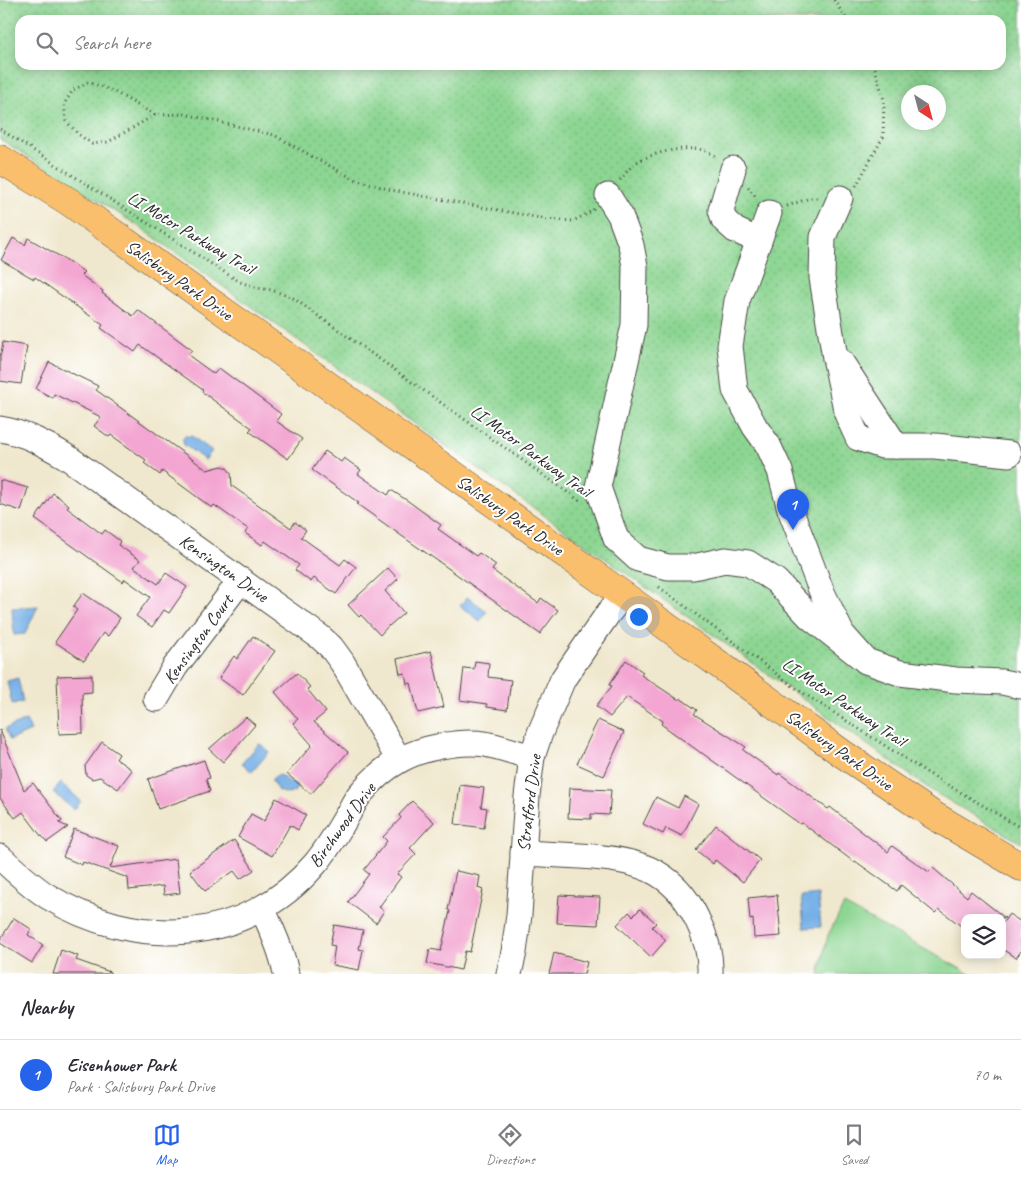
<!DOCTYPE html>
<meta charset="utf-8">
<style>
body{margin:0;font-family:Caveat,sans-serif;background:#f7f7f7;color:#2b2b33}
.controls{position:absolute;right:15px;bottom:15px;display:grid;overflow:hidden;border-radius:10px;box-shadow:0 2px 12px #0003}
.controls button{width:45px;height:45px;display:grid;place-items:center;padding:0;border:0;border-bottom:1px solid #e1e1e2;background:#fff;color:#2b2b33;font:25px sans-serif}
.compass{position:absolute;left:901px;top:85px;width:45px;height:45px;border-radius:50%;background:#fff;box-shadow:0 2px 12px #0003;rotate:144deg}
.you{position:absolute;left:638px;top:616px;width:18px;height:18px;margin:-12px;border:4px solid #fff;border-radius:50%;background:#1a73e8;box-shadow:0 0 0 8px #1a73e833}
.badge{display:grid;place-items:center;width:32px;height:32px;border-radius:50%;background:#2563eb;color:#fff;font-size:16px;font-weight:700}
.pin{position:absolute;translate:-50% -41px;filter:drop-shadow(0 1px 2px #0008)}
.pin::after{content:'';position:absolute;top:26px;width:18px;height:15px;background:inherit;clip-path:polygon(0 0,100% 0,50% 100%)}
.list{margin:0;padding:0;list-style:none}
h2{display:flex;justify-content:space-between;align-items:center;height:65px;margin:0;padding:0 20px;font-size:21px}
h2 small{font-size:16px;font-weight:400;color:#7c7c81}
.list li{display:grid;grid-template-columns:32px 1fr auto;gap:15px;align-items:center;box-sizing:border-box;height:70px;padding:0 20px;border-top:1px solid #e1e1e2}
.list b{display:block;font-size:19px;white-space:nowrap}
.list p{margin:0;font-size:16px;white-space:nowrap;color:#7c7c81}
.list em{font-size:16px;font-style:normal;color:#7c7c81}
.icon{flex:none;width:28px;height:28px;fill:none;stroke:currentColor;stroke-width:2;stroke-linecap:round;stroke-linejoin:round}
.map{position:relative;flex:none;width:1021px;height:974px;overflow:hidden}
.search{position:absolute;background:#fff;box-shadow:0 2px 12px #0003;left:15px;right:15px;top:15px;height:55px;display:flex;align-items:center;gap:12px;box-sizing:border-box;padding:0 18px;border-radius:15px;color:#7c7c81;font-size:19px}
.sheet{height:135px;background:#fff}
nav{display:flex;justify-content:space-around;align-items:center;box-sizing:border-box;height:70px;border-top:1px solid #e1e1e2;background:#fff;font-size:14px;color:#7c7c81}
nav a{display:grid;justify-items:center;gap:2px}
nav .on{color:#2563eb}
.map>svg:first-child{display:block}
.green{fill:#8cd592;stroke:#5c805e}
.park{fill:url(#park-dots);stroke:#5c805e;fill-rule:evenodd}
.water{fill:#77b0e7;stroke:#516e89}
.building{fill:#f3a6d1}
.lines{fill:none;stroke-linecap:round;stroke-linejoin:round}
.minor-casing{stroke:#494743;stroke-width:27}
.major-casing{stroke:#494743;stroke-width:29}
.path{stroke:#494743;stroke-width:3;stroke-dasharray:1 4;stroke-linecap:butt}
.minor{stroke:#fff;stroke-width:25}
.major{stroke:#f9bf6d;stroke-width:28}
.labels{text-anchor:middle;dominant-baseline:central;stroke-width:4;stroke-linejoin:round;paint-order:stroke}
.street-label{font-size:18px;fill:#2b2b2b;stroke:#fff}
</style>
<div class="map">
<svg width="1021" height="974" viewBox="0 0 1021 974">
<defs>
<pattern id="park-dots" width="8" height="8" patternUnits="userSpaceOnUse" patternTransform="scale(1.25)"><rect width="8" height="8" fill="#8cd592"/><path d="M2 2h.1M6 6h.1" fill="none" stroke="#79b77e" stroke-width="1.8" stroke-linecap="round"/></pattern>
</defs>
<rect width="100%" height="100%" fill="#fff"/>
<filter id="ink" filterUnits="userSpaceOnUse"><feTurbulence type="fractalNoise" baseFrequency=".02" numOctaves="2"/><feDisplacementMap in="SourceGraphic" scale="10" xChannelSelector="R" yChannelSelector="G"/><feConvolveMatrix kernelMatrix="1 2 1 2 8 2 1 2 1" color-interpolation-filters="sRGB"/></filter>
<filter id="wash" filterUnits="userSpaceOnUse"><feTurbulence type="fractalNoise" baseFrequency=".0096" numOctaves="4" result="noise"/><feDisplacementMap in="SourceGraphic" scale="20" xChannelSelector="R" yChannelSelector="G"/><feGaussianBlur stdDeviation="1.12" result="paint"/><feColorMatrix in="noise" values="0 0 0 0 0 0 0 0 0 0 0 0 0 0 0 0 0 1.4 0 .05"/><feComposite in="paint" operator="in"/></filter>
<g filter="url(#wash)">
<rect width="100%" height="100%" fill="#f0e8ce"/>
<polygon class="green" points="844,905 970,974 819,974 828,935"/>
<path class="park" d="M0,0h1021v843l-87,-51 -187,-133 -363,-257 -244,-175 -140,-88zM20,20h981v45h-981zM908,92h30v30h-30z"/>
<g class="water">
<polygon points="186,435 188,437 190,435 212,451 205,460 183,444 185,442 182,440"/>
<polygon points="467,597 487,611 480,621 460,606"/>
<polygon points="38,606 25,634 14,635 12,608"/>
<polygon points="18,678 23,702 12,704 7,681"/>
<polygon points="26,720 31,731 10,740 5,729"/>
<polygon points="259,744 265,747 269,752 252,772 242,763"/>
<polygon points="277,775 282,776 286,780 296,784 297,786 295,791 289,794 278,791 272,781 272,779"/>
<polygon points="61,783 81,801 74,810 53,792"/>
<polygon points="818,895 821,927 804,928 801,897"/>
</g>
<g id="blocks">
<g class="building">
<polygon points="13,238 25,245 28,238 68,261 84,272 81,275 103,291 102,293 133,316 138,310 192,350 188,355 214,374 219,368 281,414 276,421 302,439 288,459 249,431 252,428 202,392 203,390 140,345 135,352 101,328 103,325 35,277 34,279 1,260"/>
<polygon points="3,342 27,346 21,384 0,381 0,354 1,354"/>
<polygon points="49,362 98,386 96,390 207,470 222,466 227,468 231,473 232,486 291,528 295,522 306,530 301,537 340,565 345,559 356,567 336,594 314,578 311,582 295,570 299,565 265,541 262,545 245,533 248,529 214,505 212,508 162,471 160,475 144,463 146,460 111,435 109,437 94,426 101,417 54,394 53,398 36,389"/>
<polygon points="325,451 341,462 344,458 361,470 358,474 388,495 391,490 408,501 441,525 438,529 476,556 479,553 496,565 492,570 538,603 541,598 558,610 540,634 445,566 406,539 357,504 359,503 312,470"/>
<polygon points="0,480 28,488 21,511 0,504"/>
<polygon points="53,493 69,505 67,508 102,534 105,530 120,541 118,545 140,560 134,567 158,584 166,573 187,587 169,613 164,610 152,627 136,616 150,597 125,579 123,582 35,519"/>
<polygon points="388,568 398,579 385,591 404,613 389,626 389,625 380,635 361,615 359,617 348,605"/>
<polygon points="83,593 120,618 108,636 103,633 84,661 55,642 77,610 73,607"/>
<polygon points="253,636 275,651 243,695 219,678 234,656 237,659"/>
<polygon points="431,651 444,707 418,713 411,683 407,684 405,673 400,674 397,659"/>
<polygon points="626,660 643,672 641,675 679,700 680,698 697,710 694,714 746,747 743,750 778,775 779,773 828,809 830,807 888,852 892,846 929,872 933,868 967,897 971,891 1005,918 965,918 965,929 939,909 935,913 901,885 897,891 855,861 854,862 802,823 800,824 702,753 701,753 661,724 663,721 627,697 610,717 596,706 612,686 609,685"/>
<polygon points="475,661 489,663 488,677 511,680 507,710 487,707 487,704 460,700 464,668 474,669"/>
<polygon points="297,673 310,687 307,689 326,712 314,722 348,752 311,794 287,774 312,745 293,723 298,719 275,692"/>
<polygon points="92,675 92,692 82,693 83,733 59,734 57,676"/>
<polygon points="246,717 255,725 223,762 209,749"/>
<polygon points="598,720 624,732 604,776 577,764"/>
<polygon points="0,730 24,790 33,783 62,821 59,823 68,827 47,842 42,836 41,836 23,812 15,818 0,798"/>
<polygon points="102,742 119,754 116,759 132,770 118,789 100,777 92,779 86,775 85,766"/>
<polygon points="204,760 210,778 206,779 210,791 158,809 148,779"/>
<polygon points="460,785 484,788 481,807 487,808 484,828 455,824"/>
<polygon points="570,788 611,790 609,815 591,814 591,819 568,818"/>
<polygon points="684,796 698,804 682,836 666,828 663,834 643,824 656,797 678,808"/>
<polygon points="276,798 306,815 298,830 290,825 272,856 238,837 251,814 264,821"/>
<polygon points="412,801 434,822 410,848 416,854 397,874 401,877 379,907 384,911 376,923 348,902 369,874 364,870 387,841 383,837 401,818 399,815"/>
<polygon points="716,825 760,860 743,882 715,860 713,864 696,850"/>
<polygon points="74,829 119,846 110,868 176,859 180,893 164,895 163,886 129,890 128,878 83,862 82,865 63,857"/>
<polygon points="234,840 254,870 240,879 234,871 205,891 190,871"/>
<polygon points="456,871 480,876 478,888 483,890 470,952 465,951 461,970 427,963 430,949 441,951 450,911 448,910"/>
<polygon points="559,895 600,897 598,925 557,923"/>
<polygon points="777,895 781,936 754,938 753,919 750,920 748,898"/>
<polygon points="640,909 656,923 652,927 666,940 651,957 617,925 629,912 633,916"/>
<polygon points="1009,914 1021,922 1021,951 1016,958 1002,949 1002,924"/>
<polygon points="14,918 31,929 28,935 43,945 32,963 0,943 0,940"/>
<polygon points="334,925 363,930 359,949 363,950 359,970 332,965 335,946 330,945"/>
<polygon points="61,950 78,956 76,960 110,972 110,974 53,974"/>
<polygon points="554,953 587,962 584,974 549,974"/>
</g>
</g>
</g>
<g filter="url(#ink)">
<use href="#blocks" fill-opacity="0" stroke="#494743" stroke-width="1"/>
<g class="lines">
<g class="minor-casing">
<g id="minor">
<polyline points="733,169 721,210 724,220 735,230 759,241"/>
<polyline points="608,196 620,215 631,245 635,266 634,325 598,487 616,539 638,559 668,567 693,567 725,560 748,563 776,581 810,617 866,661"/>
<polyline points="840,198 823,237 822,278 835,358 847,414 858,438 882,446 935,446 1009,454"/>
<polyline points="769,213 737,301 730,346 735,390 755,427 768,445 780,471 790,509 821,590 842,634 866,661 900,673 956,680 1002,682 1021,686"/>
<polyline points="841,362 896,446"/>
<path d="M0,429c25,4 45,15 67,28l253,180 11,10 11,15 57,98"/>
<polyline points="156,699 175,667 241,580"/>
<path d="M523,853c19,1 38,2 57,3 52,3 93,11 117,63 9,18 14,35 13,55"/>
<path d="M0,857c15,14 30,28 47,39 88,54 198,50 268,-32 13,-15 23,-33 33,-50 4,-7 7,-14 12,-20 11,-13 25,-26 40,-34 21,-12 61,-20 85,-16 16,3 32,9 47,13"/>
<path d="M262,908c10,22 20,43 24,66"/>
<polyline points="509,974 514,952 519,915 527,796 532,757 540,733 563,679 607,615 623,595"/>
</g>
</g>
<g class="major-casing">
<polyline id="major" points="0,159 68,201 623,595 843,754 933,815 1021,867"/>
</g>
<g class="path">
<polyline points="834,0 847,20"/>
<polyline points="155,115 113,91 89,82 73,90 64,104 66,121 78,134 92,144 108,142 155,115 185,114 274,135 315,158 354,179 391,190 546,219 573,221 587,214 594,209"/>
<polyline points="0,129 240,282 258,288 272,290 293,298 580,501"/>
<path d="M620,180c4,-5 8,-10 13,-15 13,-11 46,-18 63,-16 7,0 15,4 21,8"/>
<polyline points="856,186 883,137 884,100 874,65"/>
<polyline points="748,187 757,198"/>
<polyline points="787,206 810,198 819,198"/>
<polyline points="659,587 797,689 926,772 1021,828"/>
</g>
<use href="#minor" class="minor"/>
<use href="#major" class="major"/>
</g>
</g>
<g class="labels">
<g class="street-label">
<text transform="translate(191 233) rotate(31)">LI Motor Parkway Trail</text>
<text transform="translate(179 280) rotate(35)">Salisbury Park Drive</text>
<text transform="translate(531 451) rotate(36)">LI Motor Parkway Trail</text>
<text transform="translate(510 515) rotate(35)">Salisbury Park Drive</text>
<text transform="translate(224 568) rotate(35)">Kensington Drive</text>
<text transform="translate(198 639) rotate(-54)">Kensington Court</text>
<text transform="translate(844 702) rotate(34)">LI Motor Parkway Trail</text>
<text transform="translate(839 750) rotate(35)">Salisbury Park Drive</text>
<text transform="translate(529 803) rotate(-83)">Stratford Drive</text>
<text transform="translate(342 825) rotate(-54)">Birchwood Drive</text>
</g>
</g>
</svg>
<div class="controls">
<button><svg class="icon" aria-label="layers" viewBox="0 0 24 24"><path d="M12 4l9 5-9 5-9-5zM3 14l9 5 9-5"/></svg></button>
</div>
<svg class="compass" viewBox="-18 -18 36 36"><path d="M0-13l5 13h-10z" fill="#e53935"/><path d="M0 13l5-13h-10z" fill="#7c7c81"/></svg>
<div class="you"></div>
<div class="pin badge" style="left:793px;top:530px">1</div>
<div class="search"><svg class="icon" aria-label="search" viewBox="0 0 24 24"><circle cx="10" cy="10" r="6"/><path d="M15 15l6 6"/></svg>Search here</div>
</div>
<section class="sheet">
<h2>Nearby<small></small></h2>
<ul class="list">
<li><span class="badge">1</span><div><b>Eisenhower Park</b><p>Park · Salisbury Park Drive</p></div><em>70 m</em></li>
</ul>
</section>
<nav>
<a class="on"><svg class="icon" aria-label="map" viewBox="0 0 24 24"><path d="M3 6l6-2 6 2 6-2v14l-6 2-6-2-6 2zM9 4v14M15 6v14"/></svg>Map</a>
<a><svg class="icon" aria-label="directions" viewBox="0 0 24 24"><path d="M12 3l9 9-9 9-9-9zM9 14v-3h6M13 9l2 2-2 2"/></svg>Directions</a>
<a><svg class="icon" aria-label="saved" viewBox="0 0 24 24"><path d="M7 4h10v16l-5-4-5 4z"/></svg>Saved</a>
</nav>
